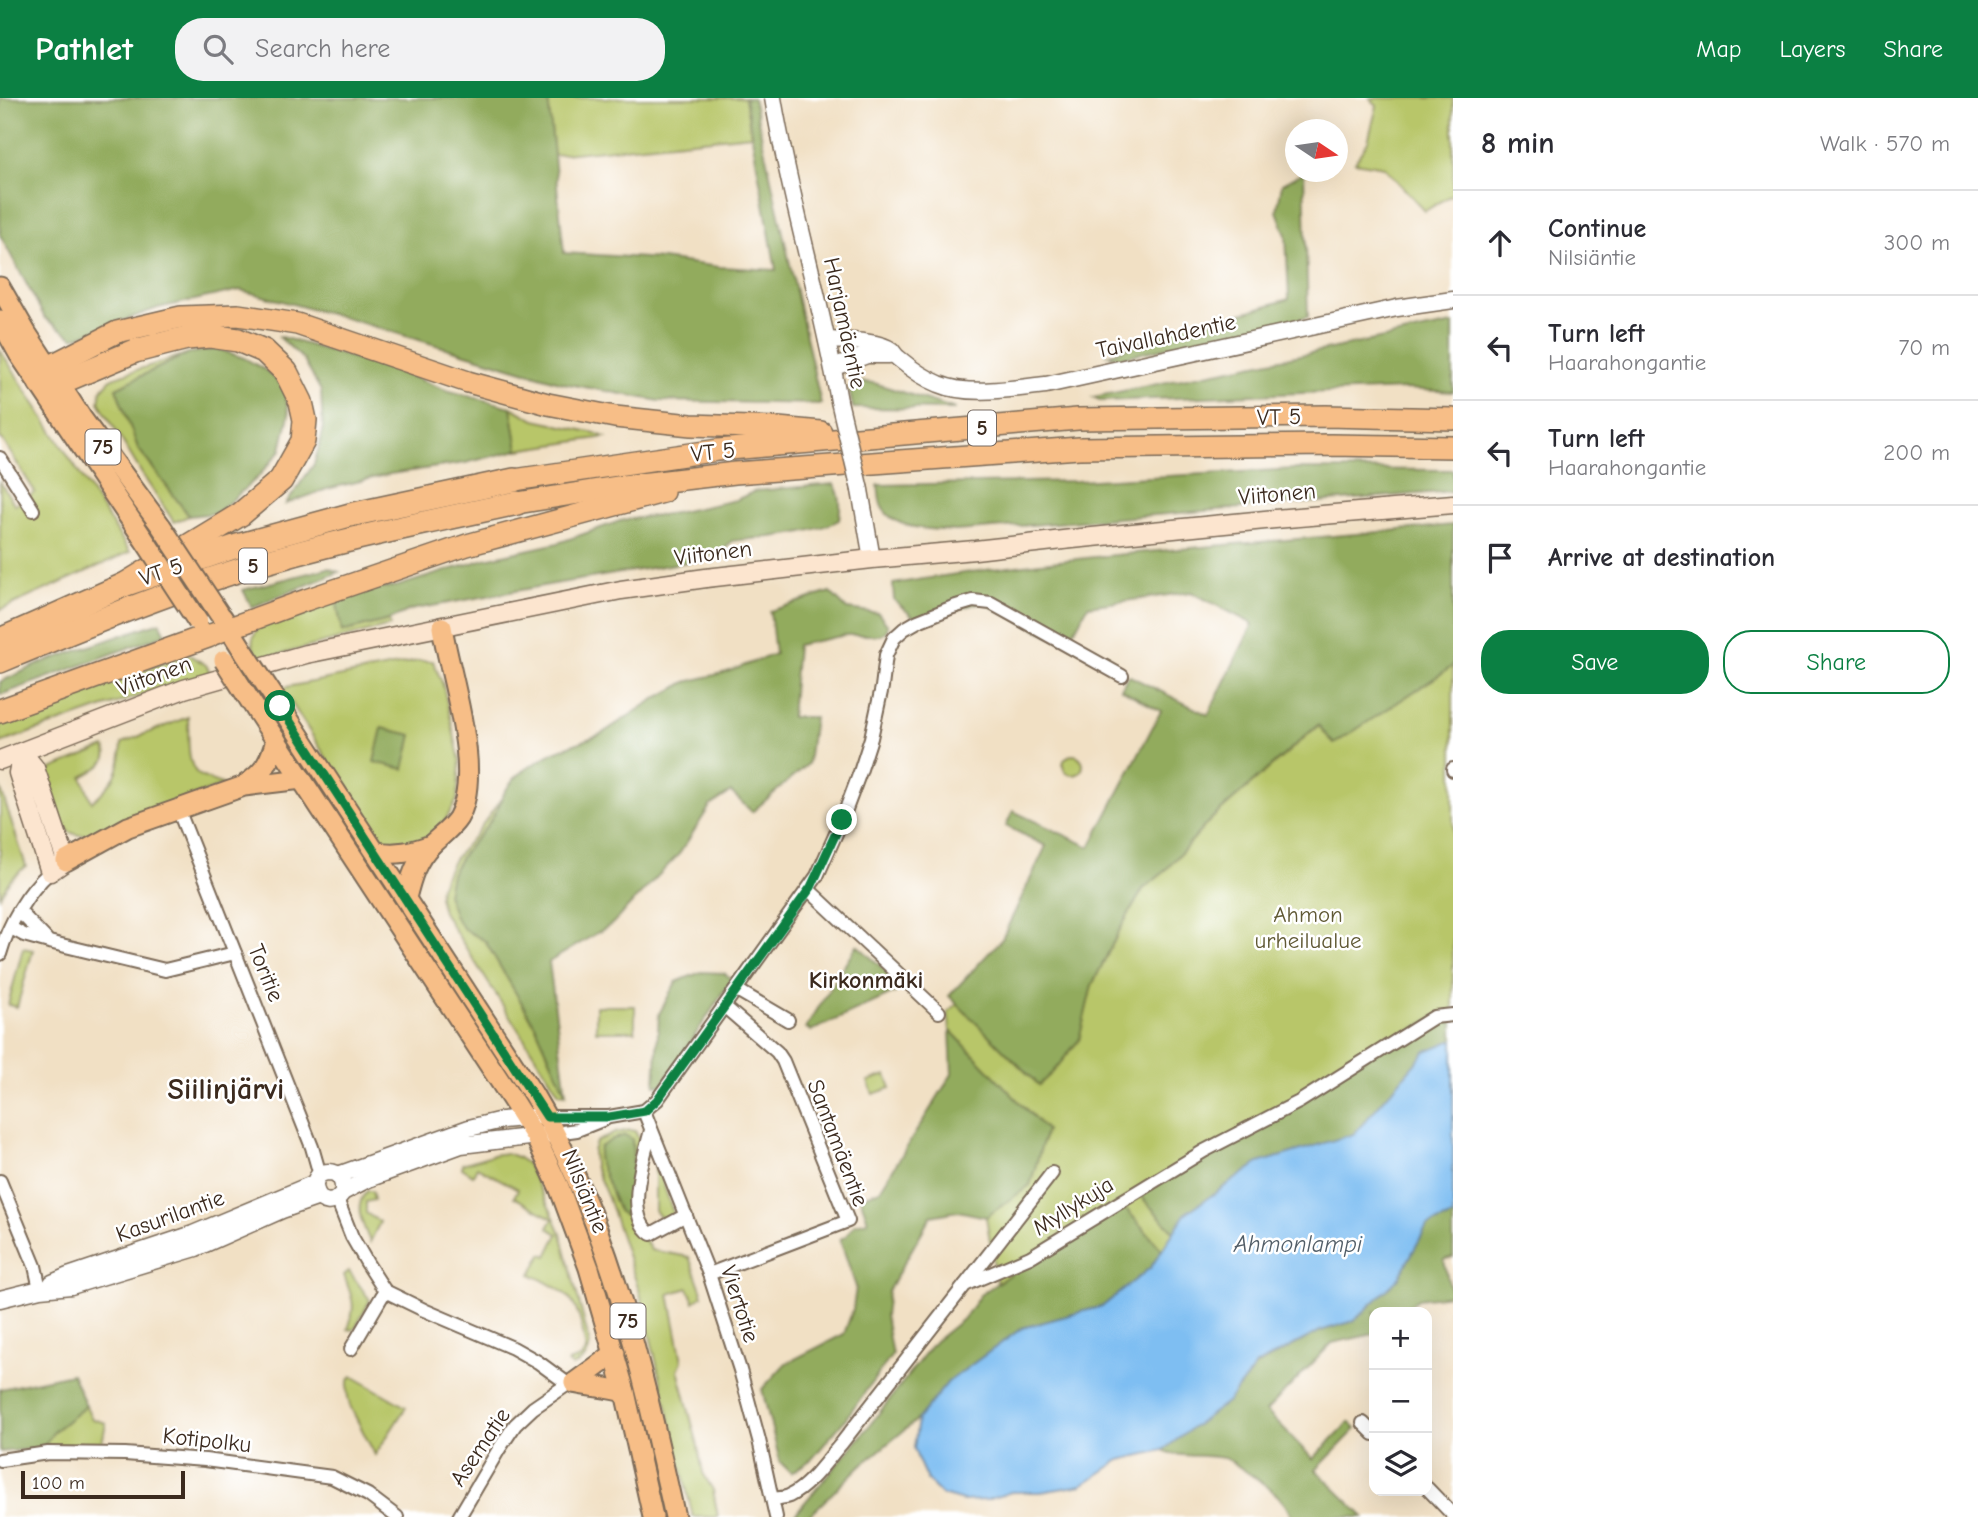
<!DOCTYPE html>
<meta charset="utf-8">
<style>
body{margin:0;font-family:"Comic Neue",sans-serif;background:#f2f2f3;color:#2b2b33}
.controls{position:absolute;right:21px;bottom:21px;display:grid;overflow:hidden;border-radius:14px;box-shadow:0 7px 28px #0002}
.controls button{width:63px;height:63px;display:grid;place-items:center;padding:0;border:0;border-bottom:2px solid #e1e1e2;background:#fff;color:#2b2b33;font:35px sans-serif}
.compass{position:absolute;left:1285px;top:21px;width:63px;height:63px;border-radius:50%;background:#fff;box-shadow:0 7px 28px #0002;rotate:103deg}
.scale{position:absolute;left:21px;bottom:18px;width:164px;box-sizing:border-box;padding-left:7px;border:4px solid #3b2a1e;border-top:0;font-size:19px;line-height:24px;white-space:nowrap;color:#3b2a1e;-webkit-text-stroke:5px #fff;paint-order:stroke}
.stop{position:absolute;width:21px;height:21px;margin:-16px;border:5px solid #0b8043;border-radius:50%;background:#fff}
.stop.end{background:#0b8043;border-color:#fff;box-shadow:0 2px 7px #0008}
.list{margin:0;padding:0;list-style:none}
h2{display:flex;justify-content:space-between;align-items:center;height:91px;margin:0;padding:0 28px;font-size:30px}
h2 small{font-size:23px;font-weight:400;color:#7c7c81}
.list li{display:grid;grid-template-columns:46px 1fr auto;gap:21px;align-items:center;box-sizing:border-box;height:105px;padding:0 28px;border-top:2px solid #e1e1e2}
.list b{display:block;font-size:26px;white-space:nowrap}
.list p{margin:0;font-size:23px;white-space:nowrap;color:#7c7c81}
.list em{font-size:23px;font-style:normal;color:#7c7c81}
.actions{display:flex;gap:14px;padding:21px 28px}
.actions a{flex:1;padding:16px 0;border:2px solid #0b8043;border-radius:28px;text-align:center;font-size:24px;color:#0b8043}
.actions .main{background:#0b8043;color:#fff}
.icon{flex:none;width:38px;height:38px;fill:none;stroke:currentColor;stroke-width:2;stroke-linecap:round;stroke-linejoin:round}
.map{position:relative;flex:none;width:1453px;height:1419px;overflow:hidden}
header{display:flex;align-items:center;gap:42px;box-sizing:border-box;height:98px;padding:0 35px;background:#0b8043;color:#fff}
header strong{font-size:33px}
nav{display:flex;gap:38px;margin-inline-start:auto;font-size:24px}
.search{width:490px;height:63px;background:#f2f2f3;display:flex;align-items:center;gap:18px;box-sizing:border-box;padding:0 24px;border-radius:28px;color:#7c7c81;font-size:26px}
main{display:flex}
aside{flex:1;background:#fff}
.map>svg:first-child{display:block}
.green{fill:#b8c669;stroke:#7a7844;stroke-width:2}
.forest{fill:#92ab5d;stroke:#666a3e;stroke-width:2}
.water{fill:#7ebef2;stroke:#5c7488;stroke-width:2}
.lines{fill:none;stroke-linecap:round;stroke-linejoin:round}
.minor-casing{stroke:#7b6a58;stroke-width:16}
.tertiary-casing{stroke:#7b6a58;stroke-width:19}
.secondary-casing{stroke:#7b6a58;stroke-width:21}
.primary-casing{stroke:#7b6a58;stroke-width:23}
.trunk-casing{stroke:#7b6a58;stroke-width:24}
.motorway-casing{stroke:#7b6a58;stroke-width:26}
.minor{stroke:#fff;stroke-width:12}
.tertiary{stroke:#fff;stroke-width:16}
.secondary{stroke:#fce5cf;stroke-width:18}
.primary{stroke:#f7be87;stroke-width:19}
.trunk{stroke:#f7be87;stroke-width:21}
.motorway{stroke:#f7be87;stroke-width:23}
.tertiary-bridge-casing{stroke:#7b6a58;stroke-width:19;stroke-linecap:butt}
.primary-bridge-casing{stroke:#7b6a58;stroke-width:23;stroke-linecap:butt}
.tertiary-bridge{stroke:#fff;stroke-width:16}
.primary-bridge{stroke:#f7be87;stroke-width:19}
.route{stroke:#0b8043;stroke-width:9}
.labels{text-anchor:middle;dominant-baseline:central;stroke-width:5;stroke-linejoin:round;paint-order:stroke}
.shield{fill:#fff;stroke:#766a62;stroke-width:2}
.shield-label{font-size:21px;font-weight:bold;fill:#3b2a1e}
.street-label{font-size:23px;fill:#3b2a1e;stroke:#fff}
.park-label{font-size:23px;fill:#605934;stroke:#fff}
.neighbourhood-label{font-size:24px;font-weight:bold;fill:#3b2a1e;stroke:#fff}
.water-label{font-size:24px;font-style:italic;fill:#525e68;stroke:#fff}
.district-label{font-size:30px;font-weight:bold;fill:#3b2a1e;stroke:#fff}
</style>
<header>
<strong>Pathlet</strong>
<div class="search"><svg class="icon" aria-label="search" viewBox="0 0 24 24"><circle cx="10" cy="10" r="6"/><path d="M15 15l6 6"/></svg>Search here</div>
<nav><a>Map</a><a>Layers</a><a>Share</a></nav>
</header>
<main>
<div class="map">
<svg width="1453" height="1419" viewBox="0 0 1453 1419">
<rect width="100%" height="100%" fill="#fff"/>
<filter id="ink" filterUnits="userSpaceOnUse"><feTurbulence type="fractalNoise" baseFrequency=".0143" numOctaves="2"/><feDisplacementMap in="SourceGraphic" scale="14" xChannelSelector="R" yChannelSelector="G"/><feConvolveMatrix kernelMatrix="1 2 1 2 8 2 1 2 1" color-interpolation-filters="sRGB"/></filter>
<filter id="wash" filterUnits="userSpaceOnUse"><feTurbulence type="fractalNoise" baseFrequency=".00686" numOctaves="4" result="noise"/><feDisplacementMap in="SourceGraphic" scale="28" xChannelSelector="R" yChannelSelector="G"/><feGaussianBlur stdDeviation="1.57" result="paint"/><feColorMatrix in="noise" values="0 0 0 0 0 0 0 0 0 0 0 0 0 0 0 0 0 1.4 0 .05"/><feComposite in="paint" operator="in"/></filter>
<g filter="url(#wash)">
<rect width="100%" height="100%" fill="#f1e0c4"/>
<g class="green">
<polygon points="548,0 745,0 751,37 554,57"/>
<polygon points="1370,0 1453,0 1453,96 1425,113 1384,69 1355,64 1368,43 1377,8"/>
<polygon points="0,252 130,454 0,512 0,384 15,407 35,394 2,341 0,341"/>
<polygon points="189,255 116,290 138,350 189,418 174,424 142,376 99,304 101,292 112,280"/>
<polygon points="511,309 535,322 595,335 605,339 518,352"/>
<path d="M336,500l6,34 47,-12 1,6 -129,33c-11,-12 -11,-20 -2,-32z"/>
<polygon points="188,556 206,567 211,576 98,611 0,645 0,624"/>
<polygon points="418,563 433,563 443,587 460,663 457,702 443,726 430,738 411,747 387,745 380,741 369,727 282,590"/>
<polygon points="1453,568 1453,917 1137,1094 1174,1134 1162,1152 1120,1104 997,1186 986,1119 1030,1087 1046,1032 950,932 948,914 957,906 1039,987 1079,942 1092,887 1119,833 1143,791 1163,775 1210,722 1319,627 1334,646"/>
<path d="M188,619c1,15 -2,46 9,56 7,7 19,8 27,12l-84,29 -51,21h-11l-9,-3 -7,-9 -16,-52 59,-24c7,16 -11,23 -23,30l10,25c22,-20 29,-29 30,-59z"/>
<circle cx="1073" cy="667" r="10"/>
<polygon points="0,689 26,768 10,782 0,798"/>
<polygon points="504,697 498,710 487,728 463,756 451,776 464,831 485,842 536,929 566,996 559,995 443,814 439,799 440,789 445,778 454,761 474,738"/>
<polygon points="23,850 33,852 17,909 8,907"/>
<rect x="596" y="908" width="39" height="25"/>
<polygon points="886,977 891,990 873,996 868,983"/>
<polygon points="630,1032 635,1033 639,1041 633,1108 643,1139 651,1152 689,1159 703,1197 694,1204 688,1190 669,1196 682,1263 678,1272 697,1344 703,1375 713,1392 718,1419 693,1419 640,1195 608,1100 594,1068 593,1053 596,1044 615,1035"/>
<path d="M506,1055l11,4 10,7 25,49 9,20 28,107c1,13 -3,22 -17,26l-4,-4 13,-4 5,-7c-3,-18 -6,-45 -21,-57 -10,-8 -23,-14 -34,-20l11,-20 5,2 11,-22 -10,-6 5,-9 -39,-22 4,-8 -41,-22 -4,8 -11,-7v-4l30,-9z"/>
<polygon points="655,1062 674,1117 665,1121 661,1120 655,1113"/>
<path d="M367,1093h5l2,9 -8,2v11l14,9 -10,20c-7,-18 -18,-35 -3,-51z"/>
<path d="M349,1173l21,29 -15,29 -3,1 -4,-1c9,-25 4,-31 -4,-54z"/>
<path d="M352,1278l54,31 -31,48 -25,-49c-3,-9 -5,-23 2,-30z"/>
<polygon points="86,1308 92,1321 106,1325 101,1350 68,1347 43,1350 54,1333"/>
</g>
<g class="forest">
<polygon points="0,0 548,0 564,155 662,161 719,169 776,172 745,0 753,0 821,306 659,303 563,285 349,221 240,192 158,210 74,240 45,220 0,137"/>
<polygon points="1304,74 1308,219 1119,260 1108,257 1181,228 1229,219 1289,201 1286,137 1277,113 1282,86"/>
<polygon points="1453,226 1453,294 1406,291 1102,303 1093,299"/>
<polygon points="278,238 395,272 446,292 511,309 518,352 465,365 390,376 327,391 286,406 314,366 323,334 321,293 303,261"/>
<polygon points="218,251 244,260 267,273 284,290 289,317 281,352 257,380 217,415 189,418 138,350 116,290 189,255"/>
<polygon points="860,284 874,285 955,311 853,310 849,290"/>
<path d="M1294,371l159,1v21l-497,40c-23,-2 -61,0 -74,-24 -3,-5 -3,-16 -4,-22l199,-4z"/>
<path d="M834,386c7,11 7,22 5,36 -26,15 -76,17 -107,21l-7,8 -26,11 -145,24 -144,26 -21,10 -47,12 -6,-34 24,-7 38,-5 87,-27 73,-16 65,-23 52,-7 61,-13 19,-9z"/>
<path d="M1453,427v141l-119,78 -16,-19 -108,95 -47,53 -20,16 -24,42 -27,54 -13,55 -26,32 -14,13 -90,-89 53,-57 44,-93 -40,-20 7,-15 77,36 71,-136 -40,-22 7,-14 80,40 45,-91 -62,-32 -103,14 -15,27 -12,8 -79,-39 -64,19 -24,-21 -1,-16c185,-32 374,-40 560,-59z"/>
<polygon points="328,470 339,474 252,509 243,492"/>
<polygon points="830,494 847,511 878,515 888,528 886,534 880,537 846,537 797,547 791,619 814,619 808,666 752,714 731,694 710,708 680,755 612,826 549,864 566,996 536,929 485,843 464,831 455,819 447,796 451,776 463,756 487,728 498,710 505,693 515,680 527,670 554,654 601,636 653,602 686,584 727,574 775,556 770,513"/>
<polygon points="160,524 166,536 0,597 0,584 41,565"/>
<polygon points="382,630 412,637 404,671 374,664"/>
<polygon points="857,847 905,890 811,933 806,930"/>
<polygon points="701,874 724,875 732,881 662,987 655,987 659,916 676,884"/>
<polygon points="1453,917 1453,942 1426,953 1354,1036 1259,1065 1186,1115 1174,1134 1137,1094 1434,919"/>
<polygon points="950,932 1046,1032 1030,1087 986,1119 958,1113 931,1118 888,1193 885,1218 892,1257 843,1324 812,1361 791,1375 780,1364 762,1291 785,1266 844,1236 853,1211 856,1189 840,1141 845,1139 855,1126 868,1123 860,1099 880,1092 952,976"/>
<polygon points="625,1037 632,1041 633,1059 630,1112 627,1118 619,1114 598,1061 600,1049 613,1041"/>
<polygon points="1120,1104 1162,1152 1151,1169 1103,1208 1022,1230 948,1284 918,1321 859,1369 808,1419 796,1419 795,1416 862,1337 934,1244 965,1219 980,1197 1009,1177 1030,1159"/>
<path d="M1453,1118v41l-9,3 7,35 -33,4 -16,13h-28v22l-42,9 -66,68 47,48 36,-37 7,7 -40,41 48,47h-73c-6,-22 -32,-36 -50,-49 -4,-2 -9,-7 -14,-9 -17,-5 -51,-1 -64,-9l65,-49 28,-35 64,-35 34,-10 44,-42 29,-53z"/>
<polygon points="72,1276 86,1308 54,1333 43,1350 0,1354 0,1291"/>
</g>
<polygon class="water" points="1453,942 1453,1118 1427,1128 1398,1181 1354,1223 1320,1233 1256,1267 1228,1303 1163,1352 1120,1362 1082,1387 1041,1394 1011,1394 987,1402 963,1403 942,1397 927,1382 918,1362 914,1350 918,1321 948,1284 1022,1230 1103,1208 1151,1169 1186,1115 1259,1065 1354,1036 1426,953"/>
</g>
<g filter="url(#ink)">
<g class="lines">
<g class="minor-casing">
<g id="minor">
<polyline points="0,360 33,412"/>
<polyline points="1453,671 1453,672"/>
<polyline points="178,711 312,1049 320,1077"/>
<polyline points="809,792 939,914"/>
<polyline points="19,813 46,841"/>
<polyline points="11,830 24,837 49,844 165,872 235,855"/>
<path d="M0,856c8,-29 27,-62 50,-82"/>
<polyline points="737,892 788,922"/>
<polyline points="644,1013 709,1176 740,1272 759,1342 776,1419"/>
<polyline points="547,1019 609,1019 644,1013 657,1002 817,778 842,722 860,674 871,640 882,589 886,557 894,540 904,531 918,523 953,509 973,503 991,505 1122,578"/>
<path d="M651,1032c-6,25 -28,85 0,104l35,-19"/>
<polyline points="555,1035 577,1032 605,1021"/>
<polyline points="0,1083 35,1168 40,1191"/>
<polyline points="337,1101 352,1139 367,1165 385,1193 424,1212 513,1250 538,1264 568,1286"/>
<polyline points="709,1176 848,1123 783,963 777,954 725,909"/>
<polyline points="965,1187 1052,1075"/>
<polyline points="351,1251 385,1193"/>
<polyline points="1363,1325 1374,1336"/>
<polyline points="0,1362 48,1355 125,1356 205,1362 332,1379 368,1397 397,1419"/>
<polyline points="1427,1390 1453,1417"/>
<path d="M773,1401c5,-1 11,-1 16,-3 21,-10 37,-35 52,-52l124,-159 65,-28 174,-106 95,-49 135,-85 19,-2"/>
<polyline points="459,1419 499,1351 515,1327 533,1310 568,1286 574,1285"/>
</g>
</g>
<g class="tertiary-casing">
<g id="tertiary">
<path d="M773,0c17,102 48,201 66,303"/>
<path d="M827,242c17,1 50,0 64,10 3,3 4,6 7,8 12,10 26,20 41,26 30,13 76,4 107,1l351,-77 56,-8"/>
<polyline points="833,270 867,257 889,257"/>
<polyline points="860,392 872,461"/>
<polyline points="338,1077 469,1030 502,1022 534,1019"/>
<path d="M343,1094c1,-10 -3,-20 -14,-20 -29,1 -7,50 14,20l25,-13 93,-34 85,-10"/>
<polyline points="52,1185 68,1178 193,1136 315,1085"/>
<polyline points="0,1201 40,1191 71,1188 196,1150 282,1112 319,1099"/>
</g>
</g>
<g class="secondary-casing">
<g id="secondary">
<polygon points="22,654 35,670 66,763 50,774 18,675"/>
<polyline points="0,662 184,591 306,556 621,492 706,480 872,461 975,452 1072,441 1275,421 1453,406"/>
</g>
</g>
<g class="primary-casing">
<g id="primary">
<polyline points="0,189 27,236 81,319 161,428"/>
<polyline points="0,222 19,256 143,440"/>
<polyline points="222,519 246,557"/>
<path d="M280,608l253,388c78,131 109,276 142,423"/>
<polyline points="258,615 511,1000 535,1038 559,1089 589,1170 625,1294 653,1419"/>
<path d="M246,686c19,-12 24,-23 30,-44"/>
<path d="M377,754c20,3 35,0 54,-7"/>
<polyline points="66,763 128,729 244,688 302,681"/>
<path d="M406,800c5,-20 10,-38 25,-53 9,-9 20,-16 27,-27 26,-45 -8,-141 -16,-191"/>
<path d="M574,1285c17,4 34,4 51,9"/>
<polyline points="574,1285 615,1255"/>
</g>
</g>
<g class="trunk-casing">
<g id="trunk">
<polyline points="40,285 50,268 117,234 181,219 238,217 297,226 468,284 548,306 615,319 691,327 778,330 821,334"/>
<polyline points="514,382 718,352 1078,321 1326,318 1453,321"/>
<polyline points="517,405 623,388 735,375 1079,350 1331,347 1453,349"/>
<polyline points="208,538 306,502 467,447 663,394"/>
</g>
</g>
<g class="motorway-casing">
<g id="motorway">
<polyline points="40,285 59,285 135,253 187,240 210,238 238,242 264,253 286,274 301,304 305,322 303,343 281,382 241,416 124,487"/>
<polyline points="0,542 124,487 237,448 350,417 514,382"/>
<path d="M0,563c80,-33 160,-66 243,-92 90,-28 182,-46 274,-66"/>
<polyline points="0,613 208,538"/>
</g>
</g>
<use href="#minor" class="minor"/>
<use href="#tertiary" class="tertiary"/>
<use href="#secondary" class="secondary"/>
<use href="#primary" class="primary"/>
<use href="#trunk" class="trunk"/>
<use href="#motorway" class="motorway"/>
<g class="tertiary-bridge-casing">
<polyline id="tertiary-bridge" points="839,303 860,392"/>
</g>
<g class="primary-bridge-casing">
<g id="primary-bridge">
<polyline points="161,428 220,517"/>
<polyline points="143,440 198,524"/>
<polyline points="246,557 280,608"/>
<polyline points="224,562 258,615"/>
</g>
</g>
<use href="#tertiary-bridge" class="tertiary-bridge"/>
<use href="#primary-bridge" class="primary-bridge"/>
</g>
</g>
<g class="lines" filter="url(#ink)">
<polyline class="route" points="280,608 547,1019 609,1019 645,1013 657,1002 811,789 842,722"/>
</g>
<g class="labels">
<g class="shield">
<rect x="968" y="312.5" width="28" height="35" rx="5"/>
<rect x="85.5" y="331.5" width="35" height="35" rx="5"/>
<rect x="239" y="450.5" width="28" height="35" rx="5"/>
<rect x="610.5" y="1205.5" width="35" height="35" rx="5"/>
</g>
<g class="shield-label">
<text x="982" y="330">5</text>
<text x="103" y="349">75</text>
<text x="253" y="468">5</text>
<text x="628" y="1223">75</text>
</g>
<g class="street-label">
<text transform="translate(845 225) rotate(78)">Harjamäentie</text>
<text transform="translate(1166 238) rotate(-12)">Taivallahdentie</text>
<text transform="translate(1279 319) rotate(-1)">VT 5</text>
<text transform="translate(713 354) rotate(-6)">VT 5</text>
<text transform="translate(1277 396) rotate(-5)">Viitonen</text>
<text transform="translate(713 455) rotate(-7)">Viitonen</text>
<text transform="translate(161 474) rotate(-19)">VT 5</text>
<text transform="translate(154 578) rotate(-20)">Viitonen</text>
<text transform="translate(266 875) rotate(68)">Toritie</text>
<text transform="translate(838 1045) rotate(69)">Santamäentie</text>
<text transform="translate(585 1093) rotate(68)">Nilsiäntie</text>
<text transform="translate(1073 1108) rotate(-32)">Myllykuja</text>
<text transform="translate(170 1118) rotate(-20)">Kasurilantie</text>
<text transform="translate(740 1206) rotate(72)">Viertotie</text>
<text transform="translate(207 1342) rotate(6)">Kotipolku</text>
<text transform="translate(480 1349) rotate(-56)">Asematie</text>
</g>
<g class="park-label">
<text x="1308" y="816">Ahmon<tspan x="1308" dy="26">urheilualue</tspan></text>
</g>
<g class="neighbourhood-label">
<text x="866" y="882">Kirkonmäki</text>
</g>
<g class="water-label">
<text x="1298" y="1146">Ahmonlampi</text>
</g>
<g class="district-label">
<text x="226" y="991">Siilinjärvi</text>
</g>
</g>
</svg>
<div class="controls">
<button>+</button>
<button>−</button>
<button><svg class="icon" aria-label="layers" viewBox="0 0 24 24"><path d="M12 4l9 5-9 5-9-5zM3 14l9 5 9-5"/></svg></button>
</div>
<svg class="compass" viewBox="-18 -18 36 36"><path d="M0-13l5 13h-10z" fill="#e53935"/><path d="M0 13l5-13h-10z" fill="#7c7c81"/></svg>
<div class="scale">100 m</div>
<div class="stop" style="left:280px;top:608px"></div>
<div class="stop end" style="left:842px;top:722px"></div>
</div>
<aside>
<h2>8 min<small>Walk · 570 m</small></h2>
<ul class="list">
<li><svg class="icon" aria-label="ahead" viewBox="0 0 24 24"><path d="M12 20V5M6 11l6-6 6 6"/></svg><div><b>Continue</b><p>Nilsiäntie</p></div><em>300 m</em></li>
<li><svg class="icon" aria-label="left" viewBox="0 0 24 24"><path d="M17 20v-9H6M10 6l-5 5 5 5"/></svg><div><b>Turn left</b><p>Haarahongantie</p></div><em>70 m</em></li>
<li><svg class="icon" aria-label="left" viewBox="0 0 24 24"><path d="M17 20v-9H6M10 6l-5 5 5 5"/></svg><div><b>Turn left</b><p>Haarahongantie</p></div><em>200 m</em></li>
<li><svg class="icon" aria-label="arrive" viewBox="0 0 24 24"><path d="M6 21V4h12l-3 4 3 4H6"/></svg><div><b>Arrive at destination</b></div></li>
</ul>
<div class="actions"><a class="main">Save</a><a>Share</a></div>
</aside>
</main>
